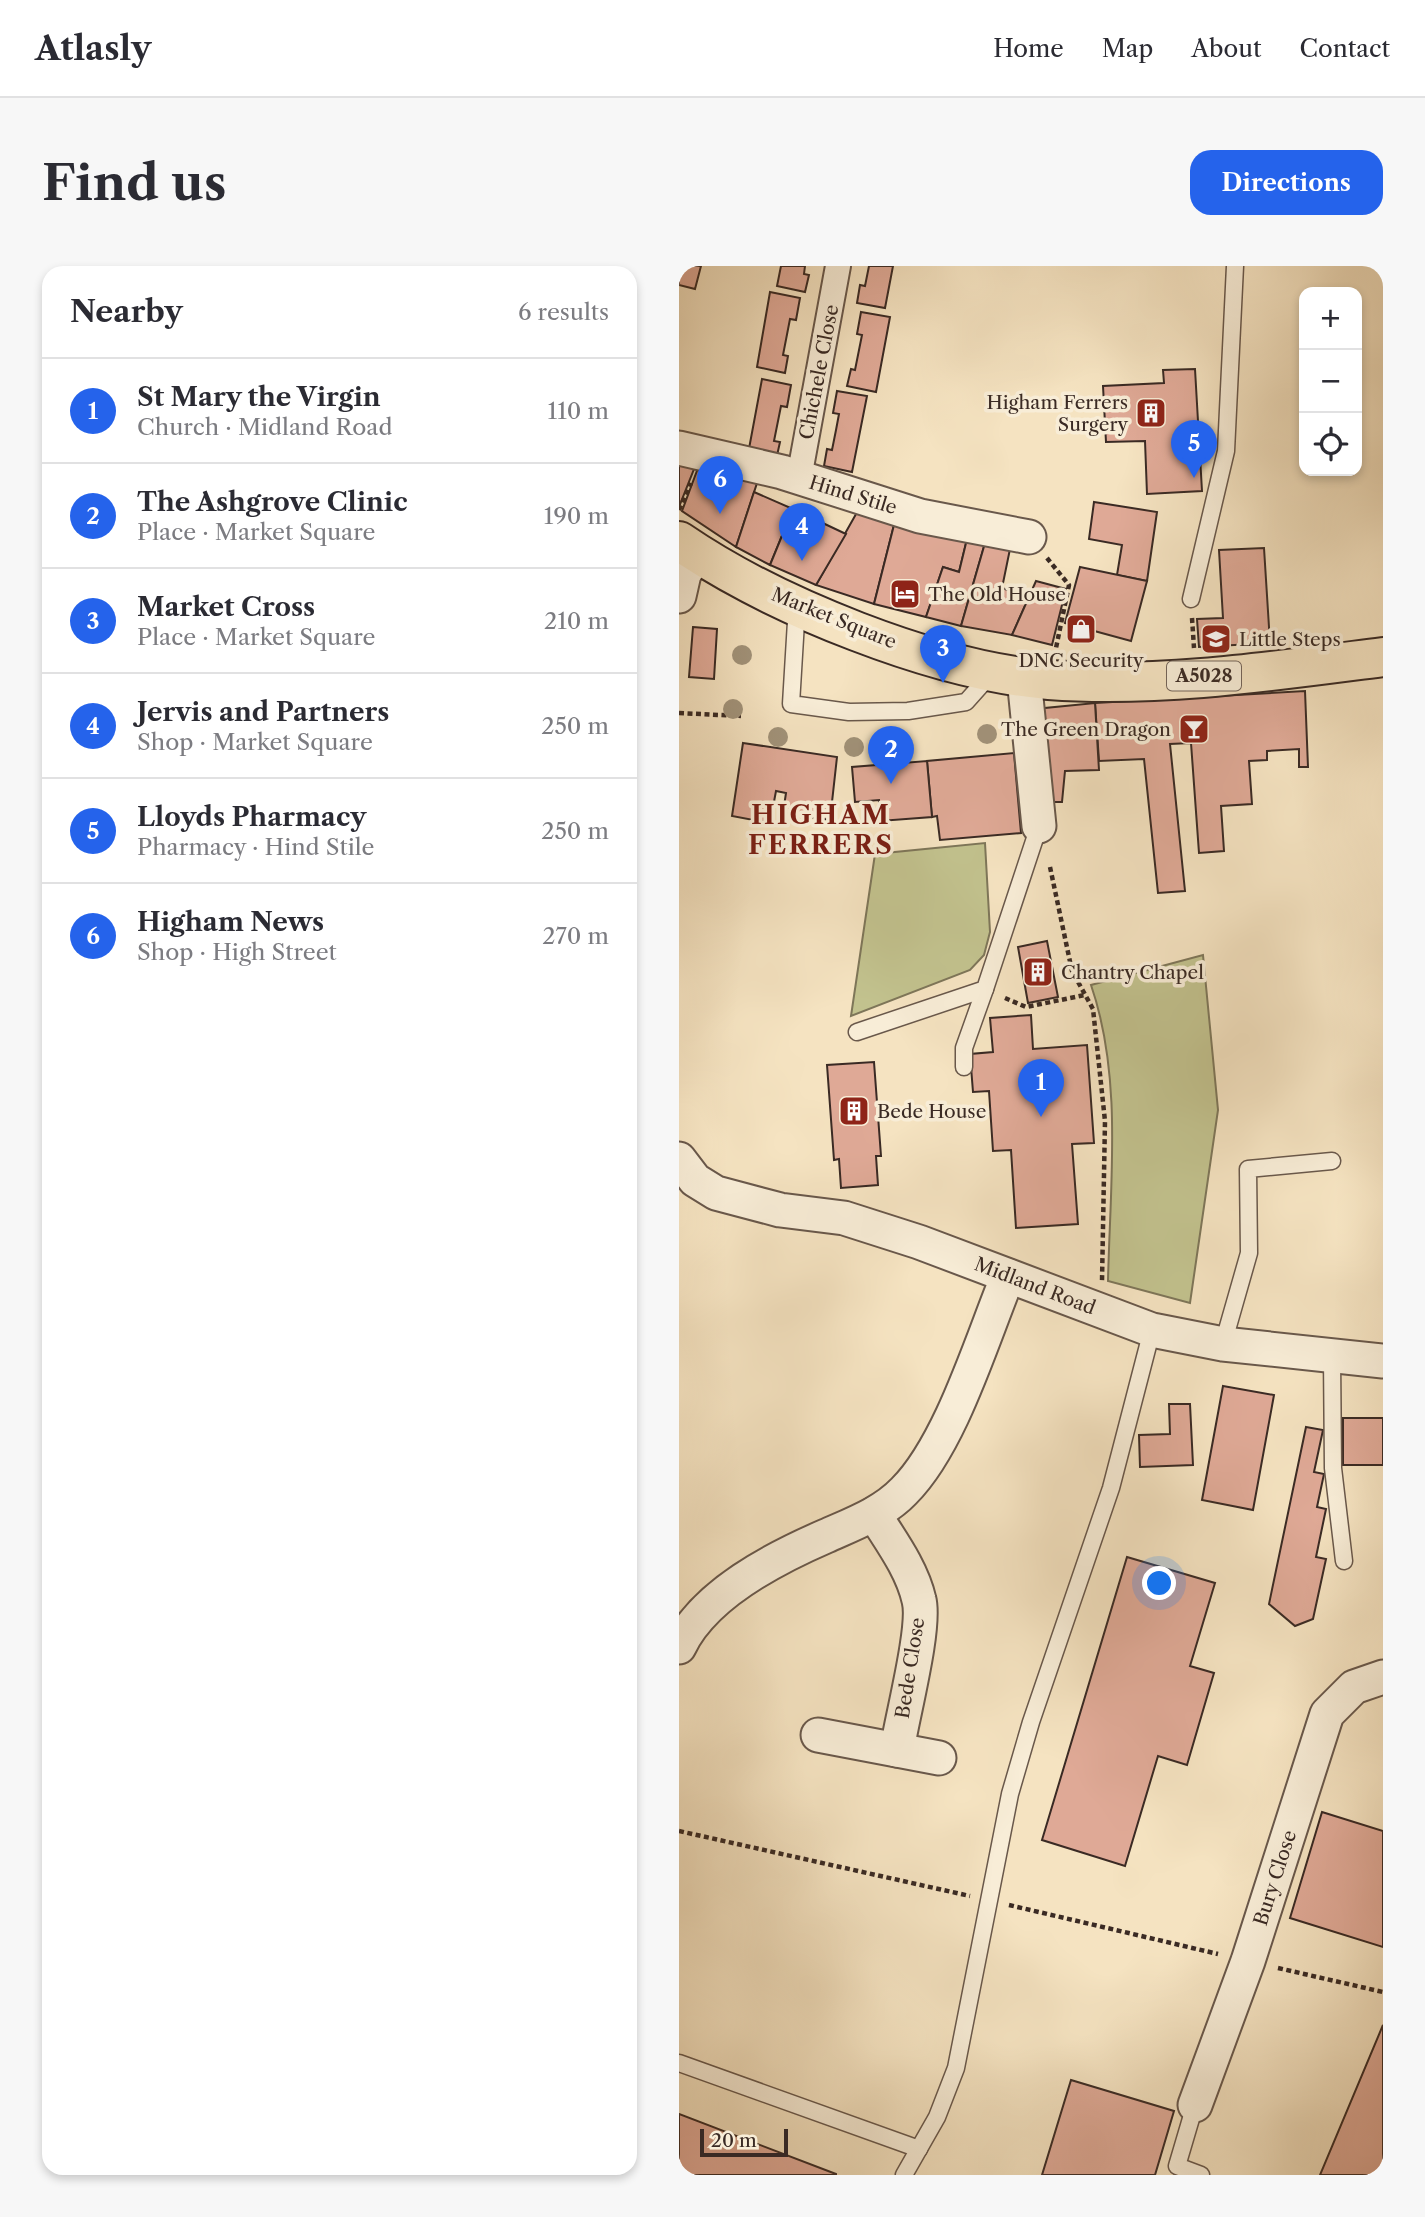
<!DOCTYPE html>
<meta charset="utf-8">
<style>
body{margin:0;font-family:"Libre Caslon Text",serif;background:#f7f7f7;color:#2b2b33}
.controls{position:absolute;right:21px;top:21px;display:grid;overflow:hidden;border-radius:14px;box-shadow:0 4px 10px #0003}
.controls button{width:63px;height:63px;display:grid;place-items:center;padding:0;border:0;border-bottom:2px solid #e1e1e2;background:#fff;color:#2b2b33;font:35px sans-serif}
.scale{position:absolute;left:21px;bottom:18px;width:88px;box-sizing:border-box;padding-left:7px;border:4px solid #3a2a24;border-top:0;font-size:19px;line-height:24px;white-space:nowrap;color:#3a2a24;-webkit-text-stroke:5px #f8edd7;paint-order:stroke}
.you{position:absolute;left:481px;top:1318px;width:24px;height:24px;margin:-18px;border:5px solid #fff;border-radius:50%;background:#1a73e8;box-shadow:0 0 0 10px #1a73e833}
.badge{display:grid;place-items:center;width:46px;height:46px;border-radius:50%;background:#2563eb;color:#fff;font-size:23px;font-weight:700}
.pin{position:absolute;translate:-50% -58px;filter:drop-shadow(0 2px 4px #0008)}
.pin::after{content:'';position:absolute;top:37px;width:24px;height:21px;background:inherit;clip-path:polygon(0 0,100% 0,50% 100%)}
.list{margin:0;padding:0;list-style:none}
h2{display:flex;justify-content:space-between;align-items:center;height:91px;margin:0;padding:0 28px;font-size:30px}
h2 small{font-size:23px;font-weight:400;color:#7c7c81}
.list li{display:grid;grid-template-columns:46px 1fr auto;gap:21px;align-items:center;box-sizing:border-box;height:105px;padding:0 28px;border-top:2px solid #e1e1e2}
.list b{display:block;font-size:26px;white-space:nowrap}
.list p{margin:0;font-size:23px;white-space:nowrap;color:#7c7c81}
.list em{font-size:23px;font-style:normal;color:#7c7c81}
.icon{flex:none;width:38px;height:38px;fill:none;stroke:currentColor;stroke-width:2;stroke-linecap:round;stroke-linejoin:round}
.map{position:relative;flex:none;width:704px;height:1909px;overflow:hidden;border-radius:21px}
header{display:flex;align-items:center;gap:42px;box-sizing:border-box;height:98px;padding:0 35px;background:#fff;border-bottom:2px solid #e1e1e2}
header strong{font-size:33px}
nav{display:flex;gap:38px;margin-inline-start:auto;font-size:24px}
.intro{display:flex;align-items:center;justify-content:space-between;box-sizing:border-box;height:168px;padding:0 42px}
h1{margin:0;font-size:49px}
.button{padding:18px 32px;border-radius:21px;background:#2563eb;color:#fff;font-size:24px;font-weight:700}
main{display:flex;gap:42px;padding:0 42px}
aside{flex:1;background:#fff;border-radius:21px;box-shadow:0 4px 10px #0003}
.map>svg:first-child{display:block}
.green{fill:#c2c28e;stroke:#7e7659;stroke-width:2}
.building{fill:#dfa996;stroke:#3a2a24;stroke-width:2}
.lines{fill:none;stroke-linecap:round;stroke-linejoin:round}
.service-casing{stroke:#69584b;stroke-width:19}
.pedestrian-casing{stroke:#69584b;stroke-width:28}
.minor-casing{stroke:#69584b;stroke-width:37}
.primary-casing{stroke:#3a2a24;stroke-width:42}
.path{stroke:#3a2a24;stroke-width:4.5;stroke-dasharray:5 3.5;stroke-linecap:butt}
.service{stroke:#f8edd7;stroke-width:16}
.pedestrian{stroke:#f8edd7;stroke-width:24}
.minor{stroke:#f8edd7;stroke-width:33}
.primary{stroke:#f5e3c1;stroke-width:38}
.tree{fill:#a19279}
.labels{text-anchor:middle;dominant-baseline:central;stroke-width:7;stroke-linejoin:round;paint-order:stroke}
.shield{fill:#f8edd7;stroke:#73645a;stroke-width:2}
.shield-label{font-size:18px;font-weight:bold;fill:#3a2a24}
.street-label{font-size:19px;fill:#3a2a24;stroke:#f8edd7}
.poi-label{font-size:19px;fill:#3a2a24;stroke:#f8edd7;text-anchor:start}
.district-label{font-size:26px;font-weight:bold;letter-spacing:2px;fill:#7a1f14;stroke:#f8edd7}
</style>
<header>
<strong>Atlasly</strong>
<nav><a>Home</a><a>Map</a><a>About</a><a>Contact</a></nav>
</header>
<div class="intro"><h1>Find us</h1><a class="button">Directions</a></div>
<main>
<aside>
<h2>Nearby<small>6 results</small></h2>
<ul class="list">
<li><span class="badge">1</span><div><b>St Mary the Virgin</b><p>Church · Midland Road</p></div><em>110 m</em></li>
<li><span class="badge">2</span><div><b>The Ashgrove Clinic</b><p>Place · Market Square</p></div><em>190 m</em></li>
<li><span class="badge">3</span><div><b>Market Cross</b><p>Place · Market Square</p></div><em>210 m</em></li>
<li><span class="badge">4</span><div><b>Jervis and Partners</b><p>Shop · Market Square</p></div><em>250 m</em></li>
<li><span class="badge">5</span><div><b>Lloyds Pharmacy</b><p>Pharmacy · Hind Stile</p></div><em>250 m</em></li>
<li><span class="badge">6</span><div><b>Higham News</b><p>Shop · High Street</p></div><em>270 m</em></li>
</ul>
</aside>
<div class="map">
<svg width="704" height="1909" viewBox="0 0 704 1909">
<rect width="100%" height="100%" fill="#f5e3c1"/>
<filter id="stains"><feTurbulence type="fractalNoise" baseFrequency=".00286" numOctaves="4"/><feColorMatrix values="0 0 0 0 .2 0 0 0 0 .09 0 0 0 0 .02 0 0 0 .5 -.17"/></filter>
<radialGradient id="worn" r=".72"><stop offset=".6" stop-color="#630" stop-opacity="0"/><stop offset="1" stop-color="#630" stop-opacity=".3"/></radialGradient>
<g class="green">
<polygon points="306,577 311,666 305,689 291,704 172,750 196,588"/>
<path d="M524,689l15,155 -28,193 -82,-22c2,-97 15,-203 -17,-296z"/>
</g>
<g class="building">
<polygon points="0,0 22,0 16,23 0,19"/>
<polygon points="102,0 126,0 125,8 130,9 126,26 98,20"/>
<polygon points="190,0 214,0 206,42 178,37 181,19 186,20"/>
<polygon points="91,26 121,32 117,54 111,53 104,89 109,90 106,107 78,101"/>
<polygon points="182,46 211,51 197,126 168,120 172,103 176,104 183,69 178,68"/>
<polygon points="516,103 523,225 468,228 466,175 427,176 424,120 485,117 484,104"/>
<polygon points="83,113 112,119 108,141 102,140 95,175 101,176 97,194 69,188"/>
<polygon points="158,125 188,130 173,206 145,200 148,183 153,184 157,164 160,148 154,147"/>
<polygon points="0,189 19,193 0,241"/>
<polygon points="22,194 79,214 57,281 3,245"/>
<polygon points="75,226 114,243 91,299 57,281"/>
<polygon points="415,236 478,246 468,315 438,309 443,279 410,273"/>
<polygon points="181,241 217,251 195,338 137,319"/>
<polygon points="114,243 167,268 137,319 91,299"/>
<polygon points="217,251 288,273 280,306 264,301 247,351 195,338"/>
<polygon points="288,273 306,277 282,360 247,351 264,301 280,306"/>
<polygon points="306,277 331,283 323,322 350,331 333,369 282,360"/>
<polygon points="585,282 591,377 520,381 518,353 544,352 540,284"/>
<polygon points="401,301 468,315 452,375 386,357"/>
<polygon points="357,315 387,323 373,379 333,369"/>
<polygon points="14,361 38,363 35,413 10,411"/>
<polygon points="626,425 629,501 620,501 620,483 588,485 588,494 570,495 573,538 542,540 545,585 520,587 512,477 491,478 506,625 479,627 465,493 420,495 416,437"/>
<polygon points="416,437 420,504 386,505 383,536 364,536 356,443"/>
<polygon points="64,477 158,491 151,554 104,547 107,527 97,525 91,557 53,550"/>
<polygon points="335,487 342,567 261,574 258,550 253,551 248,495"/>
<polygon points="248,495 253,551 201,555 200,534 176,536 173,501"/>
<polygon points="368,675 379,731 349,737 339,681"/>
<polygon points="352,749 354,783 408,779 415,877 393,878 399,958 337,962 332,884 314,885 310,825 294,826 291,788 314,786 311,752"/>
<polygon points="195,796 202,890 197,890 199,919 162,922 160,893 155,894 148,799"/>
<polygon points="544,1120 595,1129 574,1244 523,1234"/>
<polygon points="490,1138 511,1138 514,1199 461,1201 460,1169 491,1168"/>
<rect x="664" y="1152" width="40" height="47"/>
<polygon points="627,1161 644,1164 635,1206 645,1208 638,1241 647,1243 637,1291 647,1293 634,1353 616,1360 590,1338"/>
<polygon points="448,1291 536,1317 511,1400 535,1407 508,1499 479,1490 446,1600 363,1574"/>
<polygon points="643,1546 704,1565 704,1681 611,1652"/>
<polygon points="704,1759 704,1909 641,1909"/>
<polygon points="392,1814 495,1845 476,1909 363,1909"/>
<polygon points="0,1848 157,1908 157,1909 0,1909"/>
</g>
<g class="lines">
<g class="service-casing">
<g id="service">
<polyline points="512,333 547,185 556,0"/>
<polyline points="118,339 112,438 170,446 229,445 287,436 312,408"/>
<polyline points="178,766 306,723 360,560"/>
<polyline points="285,801 285,782 306,723"/>
<polyline points="544,1078 570,987 569,903 653,895"/>
<polyline points="653,1091 654,1202 665,1295"/>
<polyline points="0,1797 240,1883"/>
<polyline points="516,1839 498,1900 522,1909"/>
<polyline points="225,1909 258,1851 277,1802 331,1528 352,1456 432,1222 473,1064"/>
</g>
</g>
<g class="pedestrian-casing">
<polyline id="pedestrian" points="120,212 159,0"/>
</g>
<g class="minor-casing">
<g id="minor">
<polyline points="0,182 103,206 241,250 350,271"/>
<polyline points="0,330 5,308 18,287"/>
<polyline points="345,412 360,560"/>
<polyline points="0,893 16,914 37,927 101,944 165,952 240,976 473,1064 544,1078 704,1095"/>
<path d="M195,1248c17,27 38,55 45,86 7,27 -17,117 -22,150"/>
<path d="M0,1381c25,-53 96,-89 147,-111 27,-12 57,-23 78,-45 47,-47 78,-152 104,-215"/>
<polyline points="139,1469 260,1492"/>
<polyline points="516,1839 569,1695 648,1448 675,1421 704,1411"/>
</g>
</g>
<g class="primary-casing">
<path id="primary" d="M0,275c95,65 256,130 370,139 111,8 225,-9 334,-23"/>
</g>
<g class="path">
<polyline points="0,244 12,217"/>
<polyline points="368,292 390,319 377,382"/>
<polyline points="513,352 515,382"/>
<polyline points="0,447 62,450"/>
<polyline points="371,601 393,705 414,743 426,855 423,1015"/>
<polyline points="326,732 347,741 406,729"/>
<polyline points="0,1565 291,1630"/>
<polyline points="330,1639 539,1688"/>
<polyline points="599,1702 704,1726"/>
</g>
<use href="#service" class="service"/>
<use href="#pedestrian" class="pedestrian"/>
<use href="#minor" class="minor"/>
<use href="#primary" class="primary"/>
</g>
<g class="tree">
<circle cx="63" cy="389" r="10"/>
<circle cx="54" cy="443" r="10"/>
<circle cx="308" cy="468" r="10"/>
<circle cx="99" cy="471" r="10"/>
<circle cx="175" cy="481" r="10"/>
<circle cx="221" cy="482" r="10"/>
</g>
<defs>
<g id="building-square" transform="scale(1.575)"><rect x="-9" y="-9" width="18" height="18" rx="4" fill="#8f2418" stroke="#f8edd7"/><path d="M-4-6H4V6H1V3H-1V6H-4ZM-2.5-4.3h1.7v1.8h-1.7ZM.8-4.3h1.7v1.8H.8ZM-2.5-1h1.7V.8h-1.7ZM.8-1h1.7V.8H.8Z" fill="#fff"/></g>
<g id="hotel-square" transform="scale(1.575)"><rect x="-9" y="-9" width="18" height="18" rx="4" fill="#8f2418" stroke="#f8edd7"/><path d="M-6-4.5h1.5V1H6V5H4.5V3h-9V5H-6ZM-4 0a1.8 1.8 0 1 1 3.6 0ZM.5 0V-2.5h3Q6-2.5 6 0Z" fill="#fff"/></g>
<g id="shop-square" transform="scale(1.575)"><rect x="-9" y="-9" width="18" height="18" rx="4" fill="#8f2418" stroke="#f8edd7"/><path d="M-5-2.5h2.3a2.7 3.5 0 0 1 5.4 0H5L5.5 6h-11ZM-1.5-2.5h3a1.5 2.3 0 0 0-3 0Z" fill="#fff"/></g>
<g id="school-square" transform="scale(1.575)"><rect x="-9" y="-9" width="18" height="18" rx="4" fill="#8f2418" stroke="#f8edd7"/><path d="M0-5L7-2L0 1L-7-2ZM-4 1L0 2.5L4 1V4Q0 6-4 4Z" fill="#fff"/></g>
<g id="bar-square" transform="scale(1.575)"><rect x="-9" y="-9" width="18" height="18" rx="4" fill="#8f2418" stroke="#f8edd7"/><path d="M-6-5H6L.8 .8V4.5H3.5V6h-7V4.5H-.8V.8Z" fill="#fff"/></g>
</defs>
<g fill-rule="evenodd">
<use href="#building-square" x="472" y="147"/>
<use href="#hotel-square" x="226" y="328"/>
<use href="#shop-square" x="402" y="363"/>
<use href="#school-square" x="537" y="373"/>
<use href="#bar-square" x="515" y="463"/>
<use href="#building-square" x="359" y="706"/>
<use href="#building-square" x="175" y="845"/>
</g>
<g class="labels">
<rect class="shield" x="488" y="395.5" width="74" height="29" rx="5"/>
<g class="shield-label">
<text x="525" y="410">A5028</text>
</g>
<g class="street-label">
<text transform="translate(140 106) rotate(-79)">Chichele Close</text>
<text transform="translate(174 229) rotate(17)">Hind Stile</text>
<text transform="translate(155 352) rotate(22)">Market Square</text>
<text transform="translate(356 1020) rotate(21)">Midland Road</text>
<text transform="translate(231 1402) rotate(-81)">Bede Close</text>
<text transform="translate(596 1612) rotate(-72)">Bury Close</text>
</g>
<g class="poi-label">
<text x="449" y="136" text-anchor="end">Higham Ferrers<tspan x="449" dy="22">Surgery</tspan></text>
<text x="249" y="328">The Old House</text>
<text x="560" y="373">Little Steps</text>
<text x="402" y="394" text-anchor="middle">DNC Security</text>
<text x="492" y="463" text-anchor="end">The Green Dragon</text>
<text x="382" y="706">Chantry Chapel</text>
<text x="198" y="845">Bede House</text>
</g>
<g class="district-label">
<text x="142" y="549">HIGHAM<tspan x="142" dy="30">FERRERS</tspan></text>
</g>
</g>
<rect width="100%" height="100%" filter="url(#stains)"/>
<rect width="100%" height="100%" fill="url(#worn)"/>
</svg>
<div class="controls">
<button>+</button>
<button>−</button>
<button><svg class="icon" aria-label="locate" viewBox="0 0 24 24"><circle cx="12" cy="12" r="6"/><path d="M12 2v4M12 18v4M2 12h4M18 12h4"/></svg></button>
</div>
<div class="scale">20 m</div>
<div class="you"></div>
<div class="pin badge" style="left:362px;top:851px">1</div>
<div class="pin badge" style="left:212px;top:518px">2</div>
<div class="pin badge" style="left:264px;top:417px">3</div>
<div class="pin badge" style="left:123px;top:295px">4</div>
<div class="pin badge" style="left:515px;top:212px">5</div>
<div class="pin badge" style="left:41px;top:248px">6</div>
</div>
</main>
